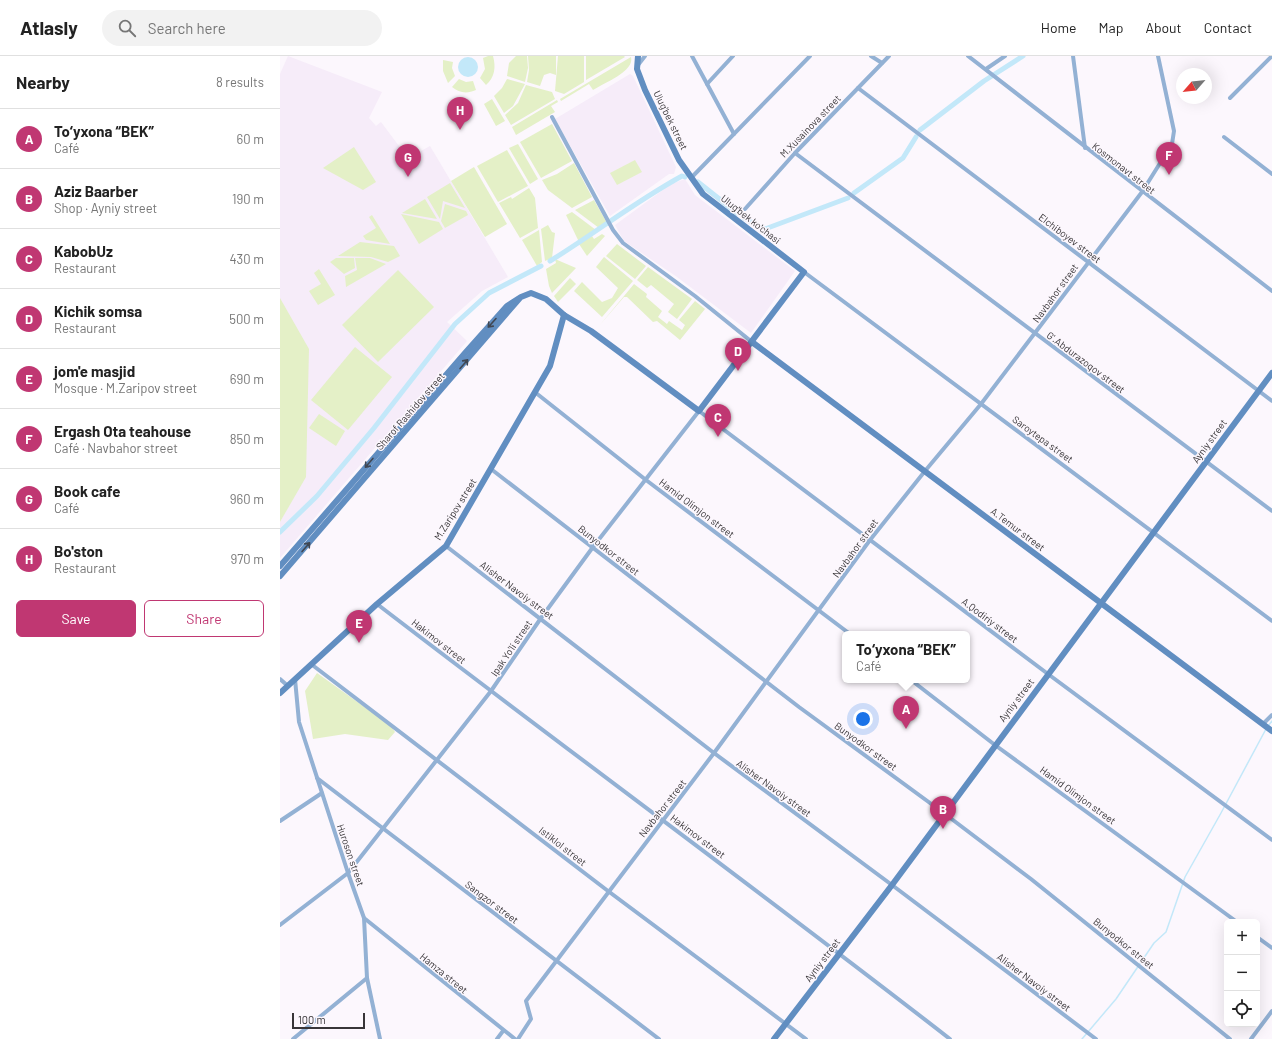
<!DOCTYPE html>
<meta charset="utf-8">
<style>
body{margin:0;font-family:Barlow,sans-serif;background:#f2f2f2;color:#222}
.controls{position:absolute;right:12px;bottom:12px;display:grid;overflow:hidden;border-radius:6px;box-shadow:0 4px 16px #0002}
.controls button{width:36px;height:36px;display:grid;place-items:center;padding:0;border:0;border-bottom:1px solid #e0e0e0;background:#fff;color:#222;font:20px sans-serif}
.compass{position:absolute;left:896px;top:12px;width:36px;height:36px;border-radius:50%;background:#fff;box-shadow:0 4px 16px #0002;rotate:242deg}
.scale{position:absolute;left:12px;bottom:10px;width:73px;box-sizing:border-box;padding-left:4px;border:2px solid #383538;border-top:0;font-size:11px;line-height:14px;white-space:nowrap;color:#383538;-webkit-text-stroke:3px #fcf7fd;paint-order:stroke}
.you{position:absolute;left:583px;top:663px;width:14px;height:14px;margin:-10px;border:3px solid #fff;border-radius:50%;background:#1a73e8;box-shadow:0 0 0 6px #1a73e833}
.badge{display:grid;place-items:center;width:26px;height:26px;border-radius:50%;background:#c03772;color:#fff;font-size:13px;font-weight:700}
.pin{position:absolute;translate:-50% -33px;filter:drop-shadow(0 1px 2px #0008)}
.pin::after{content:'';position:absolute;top:21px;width:14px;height:12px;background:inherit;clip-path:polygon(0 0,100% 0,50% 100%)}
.popup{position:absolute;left:562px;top:575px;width:128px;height:52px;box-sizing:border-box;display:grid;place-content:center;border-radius:6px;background:#fff;filter:drop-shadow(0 1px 3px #0005);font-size:13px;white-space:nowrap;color:#767676}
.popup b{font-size:15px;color:#222}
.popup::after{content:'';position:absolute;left:50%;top:100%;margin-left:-8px;border:8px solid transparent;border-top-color:#fff}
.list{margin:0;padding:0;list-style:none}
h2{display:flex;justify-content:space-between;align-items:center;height:52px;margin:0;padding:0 16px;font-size:17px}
h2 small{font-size:13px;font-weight:400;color:#767676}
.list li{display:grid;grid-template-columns:26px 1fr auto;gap:12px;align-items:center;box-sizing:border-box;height:60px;padding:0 16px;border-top:1px solid #e0e0e0}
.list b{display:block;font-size:15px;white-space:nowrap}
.list p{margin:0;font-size:13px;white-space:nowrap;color:#767676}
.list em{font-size:13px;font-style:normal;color:#767676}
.actions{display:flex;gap:8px;padding:12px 16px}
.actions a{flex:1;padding:9px 0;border:1px solid #c03772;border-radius:6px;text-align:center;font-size:14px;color:#c03772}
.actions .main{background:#c03772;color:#fff}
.icon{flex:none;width:22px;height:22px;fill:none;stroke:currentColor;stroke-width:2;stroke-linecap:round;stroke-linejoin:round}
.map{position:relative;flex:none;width:992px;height:983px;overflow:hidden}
header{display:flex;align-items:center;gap:24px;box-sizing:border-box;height:56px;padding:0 20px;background:#fff;border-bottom:1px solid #e0e0e0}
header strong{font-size:19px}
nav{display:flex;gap:22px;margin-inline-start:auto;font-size:14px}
.search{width:280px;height:36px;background:#f2f2f2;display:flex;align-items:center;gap:10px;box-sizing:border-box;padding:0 14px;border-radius:22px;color:#767676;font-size:15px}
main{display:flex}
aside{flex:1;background:#fff}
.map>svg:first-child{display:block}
.built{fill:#f6ecf9}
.green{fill:#e4f0c7}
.water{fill:#c3e8f9}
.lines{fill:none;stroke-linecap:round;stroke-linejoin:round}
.stream{stroke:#c3e8f9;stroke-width:1.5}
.canal{stroke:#c3e8f9;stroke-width:5}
.street{stroke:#93b1d4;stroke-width:4}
.secondary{stroke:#618ec1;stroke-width:6}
.oneway{stroke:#404753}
.labels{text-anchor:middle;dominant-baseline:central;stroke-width:3;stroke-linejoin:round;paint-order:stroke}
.street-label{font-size:10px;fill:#383538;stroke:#fcf7fd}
</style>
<header>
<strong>Atlasly</strong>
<div class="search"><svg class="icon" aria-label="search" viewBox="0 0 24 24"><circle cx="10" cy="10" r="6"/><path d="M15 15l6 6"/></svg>Search here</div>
<nav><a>Home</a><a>Map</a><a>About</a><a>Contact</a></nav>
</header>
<main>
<aside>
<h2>Nearby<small>8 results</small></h2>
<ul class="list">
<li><span class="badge">A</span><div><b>To‘yxona “BEK”</b><p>Café</p></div><em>60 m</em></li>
<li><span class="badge">B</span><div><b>Aziz Baarber</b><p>Shop · Ayniy street</p></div><em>190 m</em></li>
<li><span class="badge">C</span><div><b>KabobUz</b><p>Restaurant</p></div><em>430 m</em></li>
<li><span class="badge">D</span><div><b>Kichik somsa</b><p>Restaurant</p></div><em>500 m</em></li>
<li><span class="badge">E</span><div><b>jom'e masjid</b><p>Mosque · M.Zaripov street</p></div><em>690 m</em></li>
<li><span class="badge">F</span><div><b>Ergash Ota teahouse</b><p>Café · Navbahor street</p></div><em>850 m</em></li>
<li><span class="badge">G</span><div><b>Book cafe</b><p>Café</p></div><em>960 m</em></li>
<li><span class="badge">H</span><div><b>Bo'ston</b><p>Restaurant</p></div><em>970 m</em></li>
</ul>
<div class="actions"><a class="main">Save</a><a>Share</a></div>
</aside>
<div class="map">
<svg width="992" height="983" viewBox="0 0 992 983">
<rect width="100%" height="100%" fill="#fcf7fd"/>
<g class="built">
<polygon points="8,0 102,36 89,62 96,70 101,66 128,102 150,90 228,221 202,235 167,266 187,285 0,502 0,466 16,437 0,242 0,18"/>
<polygon points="350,18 353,20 396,111 394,118 389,118 330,160 275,63"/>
<polygon points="405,123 415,139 515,215 471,277 397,221 344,185 335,169 391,128"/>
</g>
<g class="green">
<path d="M208,0h5c3,11 2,21 -7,29l-6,-7 5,-9 -2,-11z"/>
<polygon points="236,0 247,0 248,12 245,26 227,20 229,7"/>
<polygon points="248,0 276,0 276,19 270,17 264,19 260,30 247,26 249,14"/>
<polygon points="278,0 304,0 304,26 284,38 275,35"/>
<polygon points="306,0 344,0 345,1 306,24"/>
<path d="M351,1c4,14 -27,26 -38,33l-4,-6 -28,17 -1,-2z"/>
<polygon points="163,4 173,6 172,12 175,20 168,27 163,15"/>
<path d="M179,23l7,3 7,-1 3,9c-9,4 -17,3 -24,-3z"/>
<polygon points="227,23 245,28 233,50 224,57 214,40 222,32"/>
<polygon points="246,29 272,36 275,43 231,69 225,59 238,47"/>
<polygon points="212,43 225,65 216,70 204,48"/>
<polygon points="277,44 278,46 271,50 275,56 236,79 232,71"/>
<polygon points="272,68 292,105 261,122 240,86"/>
<polygon points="238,88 258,123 250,128 229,92"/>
<polygon points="74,91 96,126 83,134 43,112"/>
<polygon points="227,94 248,130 218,146 197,110"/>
<polygon points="355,104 362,116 337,129 330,117"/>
<polygon points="294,107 312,141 292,152 268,134 262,124 277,118"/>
<polygon points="194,111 227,168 205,181 171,125"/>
<polygon points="170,127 185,152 163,145 160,163 147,141"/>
<polygon points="249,132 255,142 258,172 240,182 219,147 231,141 232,143"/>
<polygon points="145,143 157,163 122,157"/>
<polygon points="314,144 327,167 319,172 295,154"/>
<polygon points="165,148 186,155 188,159 165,172 161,165"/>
<polygon points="292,156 316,174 299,186 286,159"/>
<polygon points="121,158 159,166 163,173 139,188"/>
<polygon points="92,159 110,188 86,184 83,180 96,172 89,161"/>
<polygon points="268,169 272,176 275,177 272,202 265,205 261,173"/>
<polygon points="259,174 262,206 257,210 242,184"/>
<polygon points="322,178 325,180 307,200 299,188 312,180 314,183"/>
<polygon points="80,186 114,190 120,200 108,206 91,201 58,200"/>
<polygon points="337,188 366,210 355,223 326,200"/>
<polygon points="324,201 353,225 322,261 294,235 302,226 322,246 332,242 338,232 316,211"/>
<polygon points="56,202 74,202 75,212 64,218 50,206"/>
<polygon points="75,202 90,202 106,208 66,231 65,220 77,214"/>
<polygon points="275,203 296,212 272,237 269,230 266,213 276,207"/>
<polygon points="368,211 412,243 397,263 388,256 394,248 371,229 367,232 357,224"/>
<polygon points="39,213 55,239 38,249 29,235 41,228 34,217"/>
<polygon points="118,214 154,251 98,306 62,269"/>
<polygon points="290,222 296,228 278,246 274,240"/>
<polygon points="354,228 367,238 366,241 382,255 378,261 387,268 389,265 402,274 405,269 399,264 415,245 425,253 400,284 377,265 373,266 347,241 344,241 319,270"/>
<polygon points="0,242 29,293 26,421 0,466"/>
<polygon points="75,291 112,321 68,374 31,344"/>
<polygon points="39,358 65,375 56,390 29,372"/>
<polygon points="37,617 111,670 115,676 108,684 65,678 33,683 25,635"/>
</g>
<circle class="water" cx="188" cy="11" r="10"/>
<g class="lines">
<g class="stream">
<polyline points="988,670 992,665"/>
<polyline points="802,983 836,943 874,887 886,876 905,821 941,757 986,673"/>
</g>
<g class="canal">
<polyline points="640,74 704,25 743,0"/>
<polyline points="418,126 457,157"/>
<polyline points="574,137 623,102 636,81"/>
<polyline points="464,162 485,173 568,142"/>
<path d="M270,205c44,-27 86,-60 132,-85l3,1"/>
<polyline points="0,476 37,440 94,372 175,268 209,237 261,210"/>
</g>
<g class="street">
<polyline points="412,0 454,78"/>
<polyline points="591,0 602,7"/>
<polyline points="688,0 992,235"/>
<polyline points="793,0 805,92"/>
<polyline points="358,9 365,0"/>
<polyline points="706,13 725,0"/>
<polyline points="427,28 453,0"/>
<polyline points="578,32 992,345"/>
<polyline points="950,42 992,0"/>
<polyline points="272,61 333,174 343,187 415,240 472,286"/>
<polyline points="944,81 992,118"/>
<polyline points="515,97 992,455"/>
<polyline points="411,122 530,0"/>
<polyline points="465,153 515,97 609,0"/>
<polyline points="524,216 992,565"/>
<polyline points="256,337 366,424 570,578"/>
<polyline points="211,413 519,651 665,758 751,823 950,983"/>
<polyline points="166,490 434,697 612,829 816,983"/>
<path d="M97,548c190,146 384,288 573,435"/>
<polyline points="31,608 328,835 526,983"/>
<polyline points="0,623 8,630"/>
<polyline points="15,623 19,666 68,817 84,862 87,922 100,983"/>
<polyline points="631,624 715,689 957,866"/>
<polyline points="983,668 992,659"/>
<polyline points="37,722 379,983"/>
<polyline points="0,765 42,737"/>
<polyline points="84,862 235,983"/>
<polyline points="0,869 68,817 211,635 261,562 313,491 419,355 768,618 992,784"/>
<polyline points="977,881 992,892"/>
<polyline points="13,983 87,922"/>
<polyline points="217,983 223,975"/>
<polyline points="238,983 251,963 246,945 434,697 590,484 645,415 701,348 862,136 892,88 894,75 878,0"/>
<polyline points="971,983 992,955"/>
</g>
<g class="secondary">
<polyline points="472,286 992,675"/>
<polyline points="0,510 186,296 227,250 241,241 251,237 266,243 284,259 311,275 419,355 524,216 423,138 399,104 365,34 357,13 358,0"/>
<polyline points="0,520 239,243"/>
<polyline points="0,637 97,548 166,490 270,310 284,259"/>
<polyline points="494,983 612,829 992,317"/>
</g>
</g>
<defs><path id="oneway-shaft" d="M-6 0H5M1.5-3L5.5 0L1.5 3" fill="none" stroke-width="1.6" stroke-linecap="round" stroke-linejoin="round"/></defs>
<g class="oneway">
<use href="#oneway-shaft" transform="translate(212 267) rotate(132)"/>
<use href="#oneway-shaft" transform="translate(184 308) rotate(-49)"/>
<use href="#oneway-shaft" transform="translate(89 407) rotate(131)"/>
<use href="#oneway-shaft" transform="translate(26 491) rotate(-49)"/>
</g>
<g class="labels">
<g class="street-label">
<text transform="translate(391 64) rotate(64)">Ulug'bek street</text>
<text transform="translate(530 70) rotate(-46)">M.Xusainova street</text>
<text transform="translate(844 112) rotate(38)">Kosmonavt street</text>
<text transform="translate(471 163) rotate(38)">Ulug'bek ko'chasi</text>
<text transform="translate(790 182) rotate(37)">Elchiboyev street</text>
<text transform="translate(775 237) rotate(-54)">Navbahor street</text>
<text transform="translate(806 306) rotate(37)">G'.Abdurazoqov street</text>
<text transform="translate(130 355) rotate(-49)">Sharof Rashidov street</text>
<text transform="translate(763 383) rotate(36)">Saroytepa street</text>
<text transform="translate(929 385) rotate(-54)">Ayniy street</text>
<text transform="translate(417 452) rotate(37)">Hamid Olimjon street</text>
<text transform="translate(175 453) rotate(-58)">M.Zaripov street</text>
<text transform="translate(738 473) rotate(37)">A.Temur street</text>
<text transform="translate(575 492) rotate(-54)">Navbahor street</text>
<text transform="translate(329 494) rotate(38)">Bunyodkor street</text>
<text transform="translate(237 534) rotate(37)">Alisher Navoiy street</text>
<text transform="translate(710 564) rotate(37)">A.Qodiriy street</text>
<text transform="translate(159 585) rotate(38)">Hakimov street</text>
<text transform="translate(231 592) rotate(-56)">Ipak Yo'li street</text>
<text transform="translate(736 644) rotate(-53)">Ayniy street</text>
<text transform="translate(586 690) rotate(36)">Bunyodkor street</text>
<text transform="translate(494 732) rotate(36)">Alisher Navoiy street</text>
<text transform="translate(798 739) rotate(36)">Hamid Olimjon street</text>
<text transform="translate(382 752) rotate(-52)">Navbahor street</text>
<text transform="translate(418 780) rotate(37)">Hakimov street</text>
<text transform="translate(283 790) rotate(38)">Istiklol street</text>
<text transform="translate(71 799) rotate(71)">Huroson street</text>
<text transform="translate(212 846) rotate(37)">Sangzor street</text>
<text transform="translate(844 887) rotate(39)">Bunyodkor street</text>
<text transform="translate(542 904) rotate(-53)">Ayniy street</text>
<text transform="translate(164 917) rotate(39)">Hamza street</text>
<text transform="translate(754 926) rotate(37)">Alisher Navoiy street</text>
</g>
</g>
</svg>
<div class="controls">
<button>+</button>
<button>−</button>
<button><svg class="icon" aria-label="locate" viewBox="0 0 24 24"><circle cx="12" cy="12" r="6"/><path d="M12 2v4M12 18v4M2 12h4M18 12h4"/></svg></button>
</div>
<svg class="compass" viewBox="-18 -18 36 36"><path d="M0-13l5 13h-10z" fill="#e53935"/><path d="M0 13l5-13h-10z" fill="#767676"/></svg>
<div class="scale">100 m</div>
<div class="you"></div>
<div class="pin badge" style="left:626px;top:673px">A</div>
<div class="popup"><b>To‘yxona “BEK”</b>Café</div>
<div class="pin badge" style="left:663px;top:773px">B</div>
<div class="pin badge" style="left:438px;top:381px">C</div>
<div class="pin badge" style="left:458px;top:315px">D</div>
<div class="pin badge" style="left:79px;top:587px">E</div>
<div class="pin badge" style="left:889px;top:119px">F</div>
<div class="pin badge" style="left:128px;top:121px">G</div>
<div class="pin badge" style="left:180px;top:74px">H</div>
</div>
</main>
